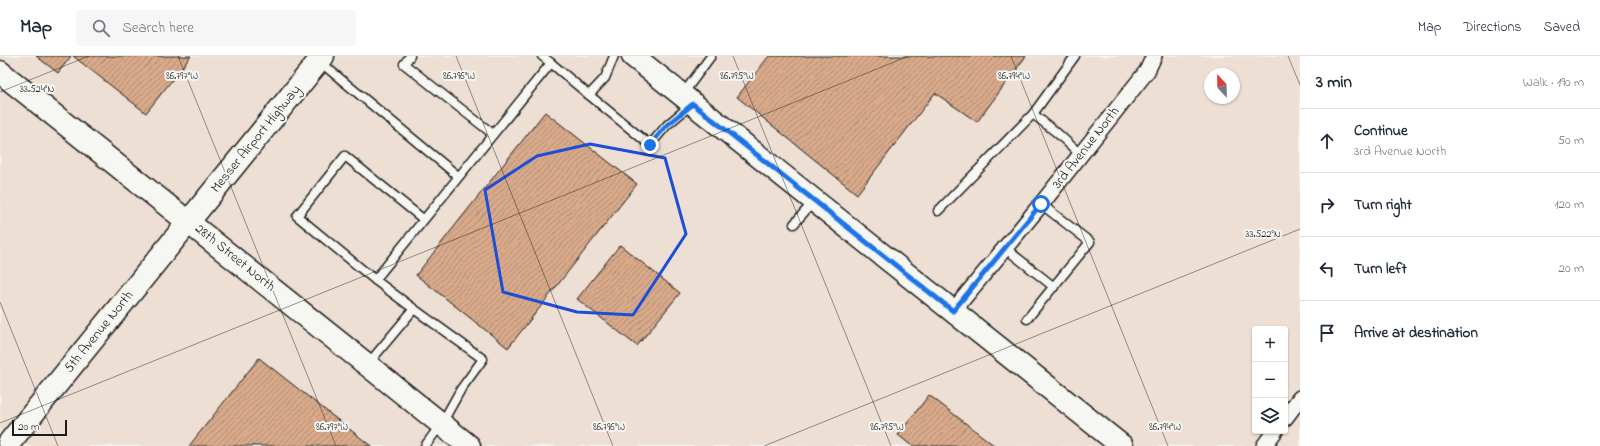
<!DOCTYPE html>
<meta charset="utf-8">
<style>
body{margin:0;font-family:"Indie Flower",sans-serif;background:#f6f6f7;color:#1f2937}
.controls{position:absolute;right:12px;bottom:12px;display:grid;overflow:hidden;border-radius:4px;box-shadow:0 1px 3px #0004}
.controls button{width:36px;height:36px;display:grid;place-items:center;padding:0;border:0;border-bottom:1px solid #e0e1e3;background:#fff;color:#1f2937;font:20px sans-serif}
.compass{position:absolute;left:1204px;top:12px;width:36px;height:36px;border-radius:50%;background:#fff;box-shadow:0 1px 3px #0004;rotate:338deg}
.scale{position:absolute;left:12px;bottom:10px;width:55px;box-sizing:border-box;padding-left:4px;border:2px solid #1c1c1c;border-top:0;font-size:11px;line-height:14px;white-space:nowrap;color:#1c1c1c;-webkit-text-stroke:3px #f6f6f2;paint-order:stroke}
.stop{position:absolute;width:12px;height:12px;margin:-9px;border:3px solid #1a73e8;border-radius:50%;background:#fff}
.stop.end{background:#1a73e8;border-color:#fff;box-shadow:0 1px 4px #0008}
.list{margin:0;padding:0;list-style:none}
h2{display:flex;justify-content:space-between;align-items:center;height:52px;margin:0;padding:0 16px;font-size:17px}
h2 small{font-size:13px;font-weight:400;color:#747a83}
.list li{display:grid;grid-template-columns:26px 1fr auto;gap:12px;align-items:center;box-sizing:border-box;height:64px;padding:0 16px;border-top:1px solid #e0e1e3}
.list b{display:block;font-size:15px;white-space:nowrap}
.list p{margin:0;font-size:13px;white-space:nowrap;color:#747a83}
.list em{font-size:13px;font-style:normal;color:#747a83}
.icon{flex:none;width:22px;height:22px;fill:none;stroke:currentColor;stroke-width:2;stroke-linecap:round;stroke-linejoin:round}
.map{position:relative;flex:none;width:1300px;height:390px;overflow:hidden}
header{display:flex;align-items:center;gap:24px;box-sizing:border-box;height:56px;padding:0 20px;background:#fff;border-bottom:1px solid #e0e1e3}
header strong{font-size:19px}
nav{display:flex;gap:22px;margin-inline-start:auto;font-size:14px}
.search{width:280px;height:36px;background:#f6f6f7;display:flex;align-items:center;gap:10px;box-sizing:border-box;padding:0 14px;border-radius:4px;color:#747a83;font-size:15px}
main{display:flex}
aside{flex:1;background:#fff}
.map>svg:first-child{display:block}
.built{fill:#eddfd3;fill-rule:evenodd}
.building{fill:url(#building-hatch);stroke:#1c1c1c}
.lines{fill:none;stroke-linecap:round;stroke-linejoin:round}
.lane-casing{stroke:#1c1c1c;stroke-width:11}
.street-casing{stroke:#1c1c1c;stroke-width:18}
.secondary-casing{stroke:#1c1c1c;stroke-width:25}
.lane{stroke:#f6f6f2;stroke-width:8}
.street{stroke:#f6f6f2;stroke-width:15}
.secondary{stroke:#f6f6f2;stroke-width:22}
.route{stroke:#1a73e8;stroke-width:5}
.marked{fill:none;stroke:#1d4ed8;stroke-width:3;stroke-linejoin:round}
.ticks{fill:none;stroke:#1c1c1c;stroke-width:1;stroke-opacity:0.45}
.labels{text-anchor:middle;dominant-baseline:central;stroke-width:4;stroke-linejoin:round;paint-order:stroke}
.street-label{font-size:14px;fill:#1c1c1c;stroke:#f6f6f2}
.ticks-label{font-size:10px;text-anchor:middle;fill:#1c1c1c;stroke:#f6f6f2;stroke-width:4;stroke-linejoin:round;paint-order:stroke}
</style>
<header>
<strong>Map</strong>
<div class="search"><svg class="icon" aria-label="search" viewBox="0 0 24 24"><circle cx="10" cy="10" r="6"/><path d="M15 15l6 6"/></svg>Search here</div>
<nav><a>Map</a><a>Directions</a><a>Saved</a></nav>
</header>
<main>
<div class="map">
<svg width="1300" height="390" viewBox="0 0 1300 390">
<defs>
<pattern id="building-hatch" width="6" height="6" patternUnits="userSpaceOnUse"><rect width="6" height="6" fill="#d8aa8a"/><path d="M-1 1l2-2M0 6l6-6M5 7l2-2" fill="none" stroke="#ae8a70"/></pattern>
</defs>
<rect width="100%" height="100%" fill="#f6f6f2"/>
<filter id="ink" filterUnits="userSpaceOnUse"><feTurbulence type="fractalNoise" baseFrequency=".025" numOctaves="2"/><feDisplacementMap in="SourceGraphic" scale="8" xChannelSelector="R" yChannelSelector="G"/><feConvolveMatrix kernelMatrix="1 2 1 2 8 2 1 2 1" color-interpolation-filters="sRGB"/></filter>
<g filter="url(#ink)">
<path class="built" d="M0,0h1300v390h-1300zM1210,18h24v24h-24zM1255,273h30v102h-30z"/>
<g class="building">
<polygon points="36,0 71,0 58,17"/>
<polygon points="73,0 191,0 146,57"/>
<polygon points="769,0 1026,0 977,66 935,37 857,138 737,41"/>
<polygon points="545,56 637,128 508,292 416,219"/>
<polygon points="620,189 680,237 637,290 577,243"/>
<polygon points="259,302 371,390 189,390"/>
<polygon points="929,339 995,390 912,390 898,379"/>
</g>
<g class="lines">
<g class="lane-casing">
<g id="lane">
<polyline points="410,0 404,8 493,78"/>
<polyline points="320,6 458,120"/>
<polyline points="551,7 589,39 605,22 614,0"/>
<polyline points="683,38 711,0"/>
<polyline points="589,39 650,89 667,69 692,48"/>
<polyline points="1033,58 1056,76 1080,98"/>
<polyline points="938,155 1033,58 1075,0"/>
<polyline points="423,163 345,100 297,160 375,224 551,7 542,0"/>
<polyline points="794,168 814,145"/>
<polyline points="1005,192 1054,231"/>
<polyline points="414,253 483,303 461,333 442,367 425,390"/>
<polyline points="1027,263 1090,186 1041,148"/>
<polyline points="368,308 414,253 375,224"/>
</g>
</g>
<g class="street-casing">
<g id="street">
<polyline points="953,255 1043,146 1147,15 1154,0"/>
<polyline points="1285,362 1300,342"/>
<polyline points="1264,390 1275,375"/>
</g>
</g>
<g class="secondary-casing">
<g id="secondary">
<polyline points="633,0 1122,390"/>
<polyline points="0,16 469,390"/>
<polyline points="9,387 323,0"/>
</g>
</g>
<use href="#lane" class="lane"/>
<use href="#street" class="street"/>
<use href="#secondary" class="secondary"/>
</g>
</g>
<g class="lines" filter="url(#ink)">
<polyline class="route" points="650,89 667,69 693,48 953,255 1041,148"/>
</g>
<path class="marked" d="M590,88l75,14 21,76 -53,81 -56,-3 -74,-20 -18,-102 52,-34z"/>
<path class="ticks" d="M178,0l158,390M456,0l157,390M733,0l158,390M1011,0l157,390M1288,0l12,29M0,36l89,-36M0,246l58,144M0,367l909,-367M764,390l536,-217"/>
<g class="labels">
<g class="street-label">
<text transform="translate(256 83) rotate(-51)">Messer Airport Highway</text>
<text transform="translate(1086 92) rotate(-52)">3rd Avenue North</text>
<text transform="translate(235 202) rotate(39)">28th Street North</text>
<text transform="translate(99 276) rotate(-51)">5th Avenue North</text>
</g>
</g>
<g class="ticks-label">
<text x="182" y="23">86.797°W</text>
<text x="459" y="23">86.796°W</text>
<text x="737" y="23">86.795°W</text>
<text x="1014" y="23">86.794°W</text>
<text x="37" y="36">33.524°N</text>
<text x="1263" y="181">33.522°N</text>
<text x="332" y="374">86.797°W</text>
<text x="609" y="374">86.796°W</text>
<text x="887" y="374">86.795°W</text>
<text x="1165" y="374">86.794°W</text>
</g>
</svg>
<div class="controls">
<button>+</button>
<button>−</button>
<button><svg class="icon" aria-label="layers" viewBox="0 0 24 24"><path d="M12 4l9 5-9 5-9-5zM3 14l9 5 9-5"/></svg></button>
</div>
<svg class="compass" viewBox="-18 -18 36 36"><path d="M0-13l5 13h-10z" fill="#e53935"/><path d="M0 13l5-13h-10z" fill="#747a83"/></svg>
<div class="scale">20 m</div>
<div class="stop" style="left:1041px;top:148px"></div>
<div class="stop end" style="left:650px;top:89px"></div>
</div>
<aside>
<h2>3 min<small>Walk · 190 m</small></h2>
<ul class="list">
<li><svg class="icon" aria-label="ahead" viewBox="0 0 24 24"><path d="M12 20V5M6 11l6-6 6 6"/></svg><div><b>Continue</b><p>3rd Avenue North</p></div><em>50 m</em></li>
<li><svg class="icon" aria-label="right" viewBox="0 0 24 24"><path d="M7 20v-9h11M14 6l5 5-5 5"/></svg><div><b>Turn right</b></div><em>120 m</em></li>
<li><svg class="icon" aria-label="left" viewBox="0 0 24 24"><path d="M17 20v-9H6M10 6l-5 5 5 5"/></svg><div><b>Turn left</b></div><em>20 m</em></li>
<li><svg class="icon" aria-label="arrive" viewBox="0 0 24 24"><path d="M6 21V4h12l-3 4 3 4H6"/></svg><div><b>Arrive at destination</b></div></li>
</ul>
</aside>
</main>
